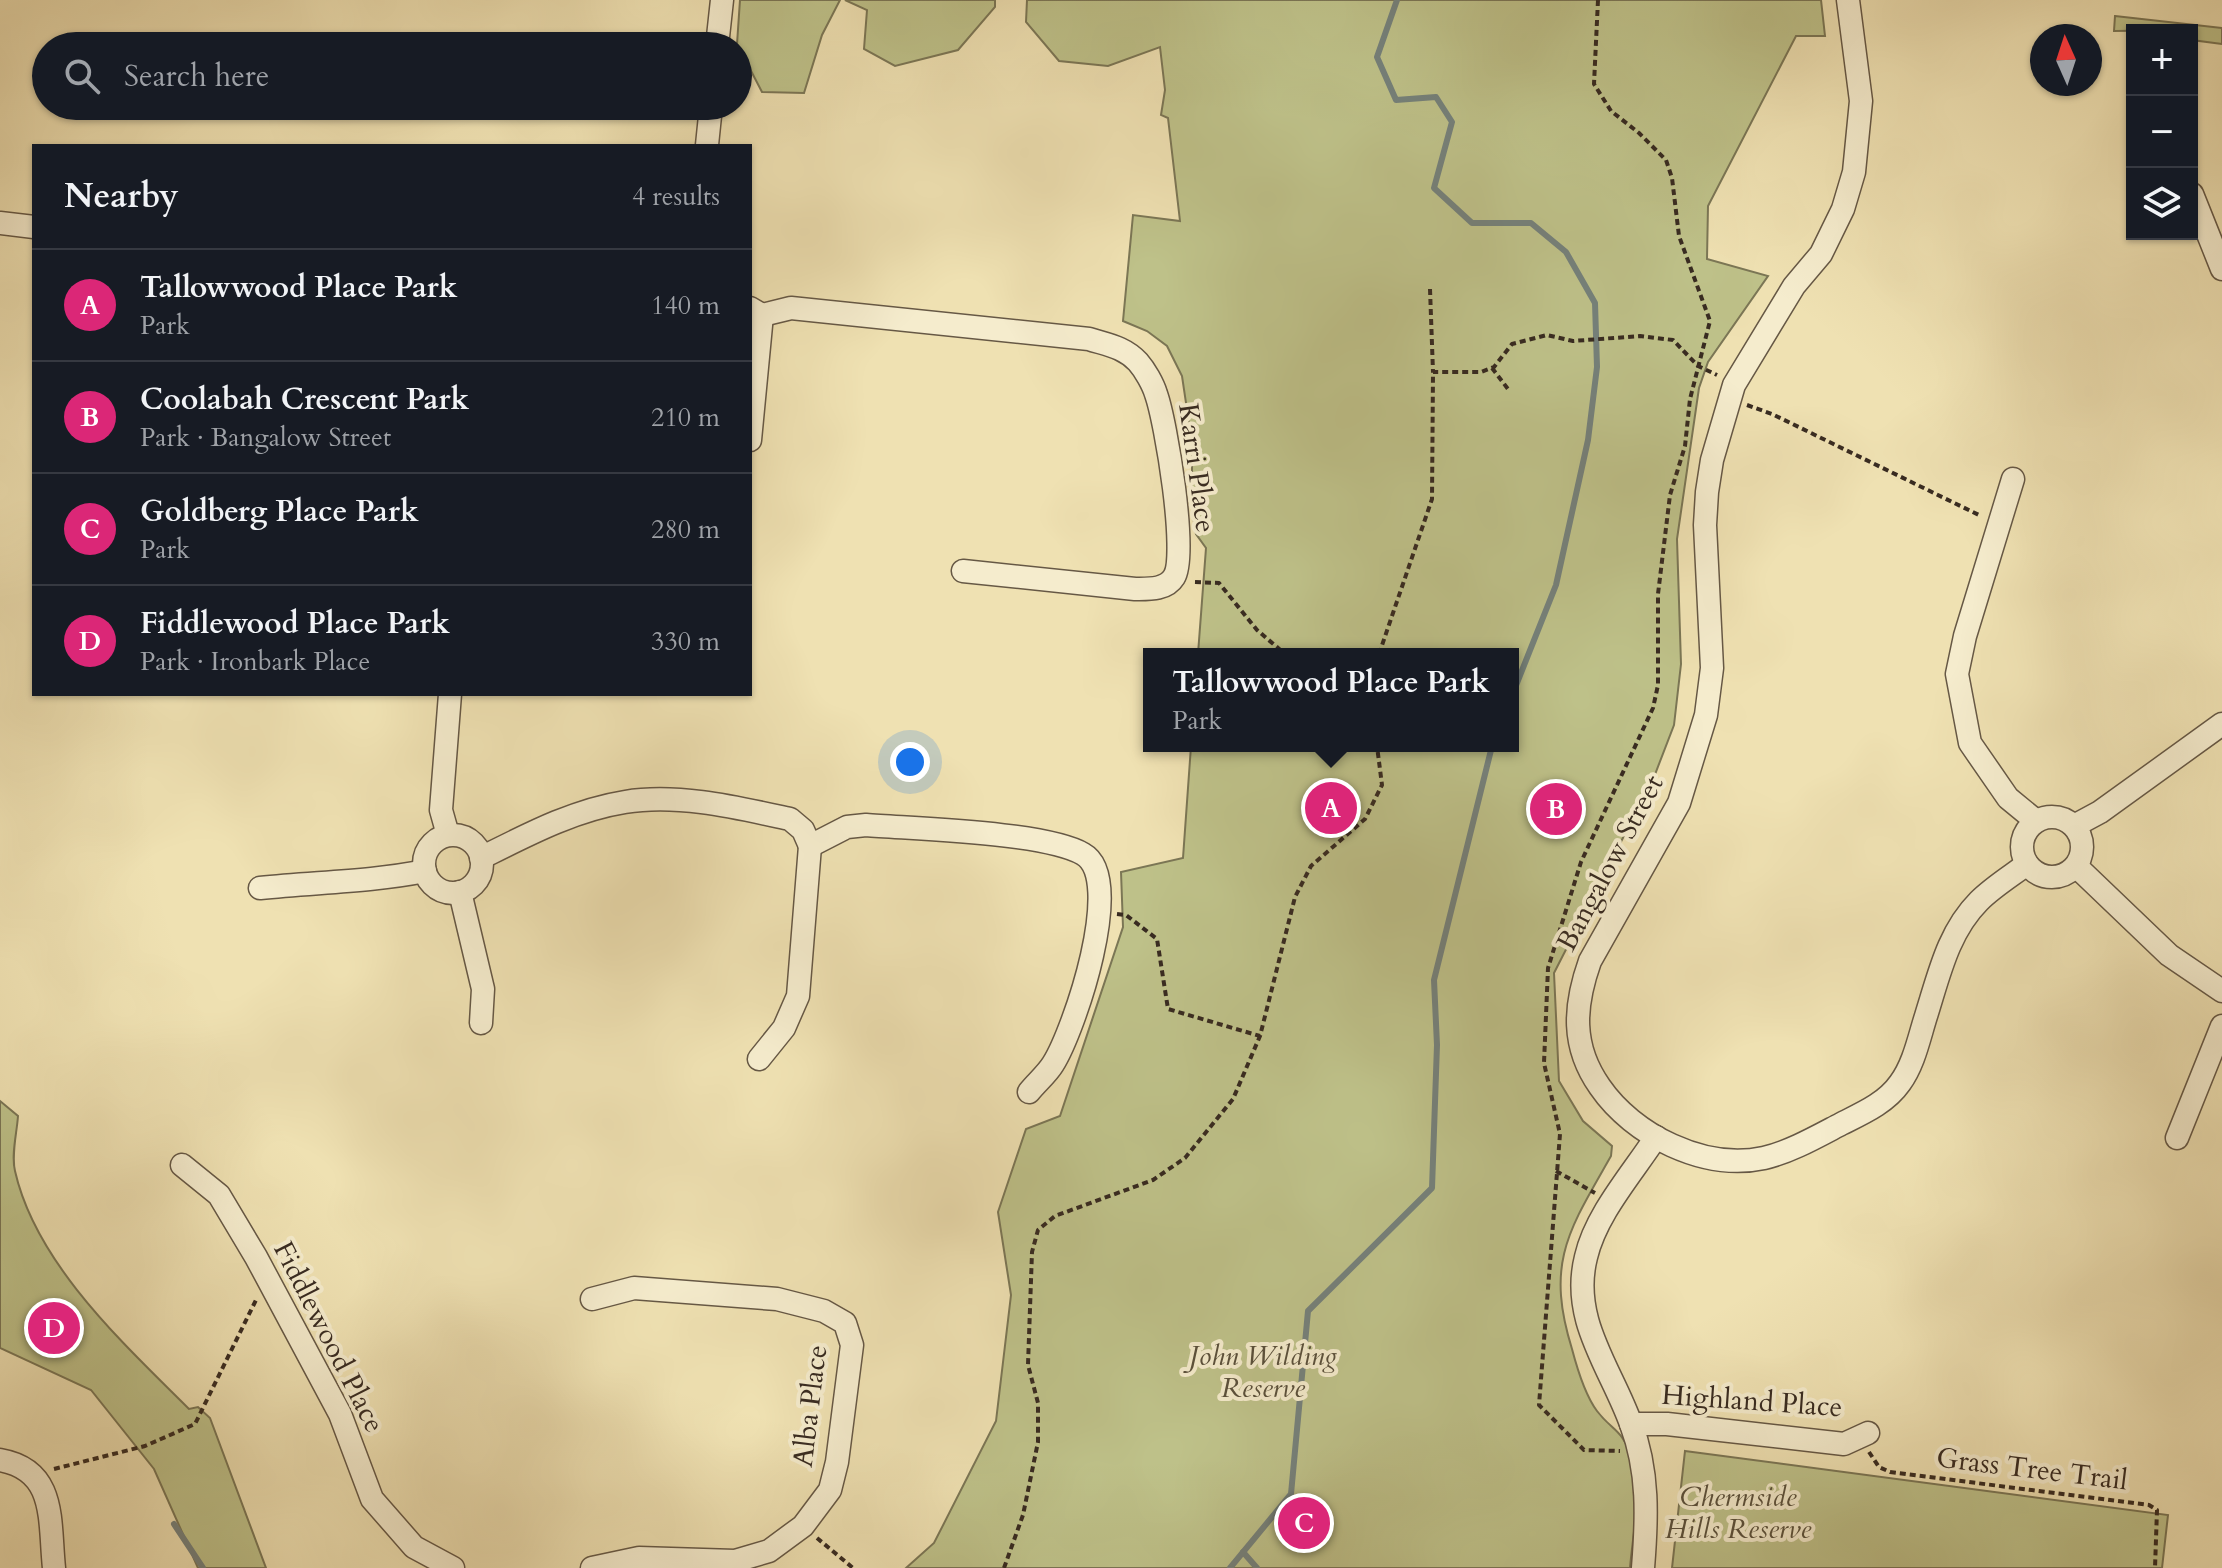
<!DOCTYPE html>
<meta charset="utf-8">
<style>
body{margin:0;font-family:Cardo,serif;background:#242831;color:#f1f3f6}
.controls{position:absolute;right:24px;top:24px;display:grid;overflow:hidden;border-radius:0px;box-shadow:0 2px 6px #0004}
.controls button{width:72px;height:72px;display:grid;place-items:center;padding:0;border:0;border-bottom:2px solid #363941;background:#171b24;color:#f1f3f6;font:40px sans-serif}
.compass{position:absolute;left:2030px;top:24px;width:72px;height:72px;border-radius:50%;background:#171b24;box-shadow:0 2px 6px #0004;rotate:357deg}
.you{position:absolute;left:910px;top:762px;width:28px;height:28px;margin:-20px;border:6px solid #fff;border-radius:50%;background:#1a73e8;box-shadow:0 0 0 12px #1a73e833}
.badge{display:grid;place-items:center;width:52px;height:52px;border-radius:50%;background:#db2777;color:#fff;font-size:26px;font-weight:700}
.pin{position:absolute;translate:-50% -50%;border:4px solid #fff;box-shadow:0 2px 8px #0006}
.popup{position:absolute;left:1143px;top:648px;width:376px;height:104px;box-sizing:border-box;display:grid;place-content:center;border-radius:0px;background:#171b24;filter:drop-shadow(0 2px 6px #0005);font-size:26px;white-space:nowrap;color:#9ea1a6}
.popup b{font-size:30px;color:#f1f3f6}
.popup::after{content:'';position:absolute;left:50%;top:100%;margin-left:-16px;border:16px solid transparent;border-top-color:#171b24}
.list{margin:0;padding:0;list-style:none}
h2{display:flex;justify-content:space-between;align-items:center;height:104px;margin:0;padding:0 32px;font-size:34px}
h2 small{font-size:26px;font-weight:400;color:#9ea1a6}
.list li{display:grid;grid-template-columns:52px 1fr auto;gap:24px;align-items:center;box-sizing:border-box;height:112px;padding:0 32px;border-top:2px solid #363941}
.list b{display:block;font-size:30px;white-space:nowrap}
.list p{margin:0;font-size:26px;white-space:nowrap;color:#9ea1a6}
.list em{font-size:26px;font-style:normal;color:#9ea1a6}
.icon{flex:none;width:44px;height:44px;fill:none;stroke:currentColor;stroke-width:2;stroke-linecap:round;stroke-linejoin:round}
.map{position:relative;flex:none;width:2222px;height:1568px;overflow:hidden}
.search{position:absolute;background:#171b24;box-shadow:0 2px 6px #0004;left:32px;top:32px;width:720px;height:88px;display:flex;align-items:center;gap:20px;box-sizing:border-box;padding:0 28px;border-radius:44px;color:#9ea1a6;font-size:30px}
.panel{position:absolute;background:#171b24;box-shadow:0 2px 6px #0004;left:32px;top:144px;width:720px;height:552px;border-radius:0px}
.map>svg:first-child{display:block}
.green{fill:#bec189;stroke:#7b7655;stroke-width:2}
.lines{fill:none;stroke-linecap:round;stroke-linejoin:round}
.stream{stroke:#75817b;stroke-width:6}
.street-casing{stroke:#665845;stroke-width:25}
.path{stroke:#382b21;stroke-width:4;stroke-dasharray:6 4;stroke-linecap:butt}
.street{stroke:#f5eccd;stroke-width:22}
.labels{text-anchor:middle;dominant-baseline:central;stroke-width:8;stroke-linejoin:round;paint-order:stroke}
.street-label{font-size:28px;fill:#382b21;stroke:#f5eccd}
.park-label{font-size:28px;font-style:italic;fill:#5a503b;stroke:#f5eccd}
</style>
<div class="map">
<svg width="2222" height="1568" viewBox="0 0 2222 1568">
<rect width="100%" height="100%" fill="#efe1b2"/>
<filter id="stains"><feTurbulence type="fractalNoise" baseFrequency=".0025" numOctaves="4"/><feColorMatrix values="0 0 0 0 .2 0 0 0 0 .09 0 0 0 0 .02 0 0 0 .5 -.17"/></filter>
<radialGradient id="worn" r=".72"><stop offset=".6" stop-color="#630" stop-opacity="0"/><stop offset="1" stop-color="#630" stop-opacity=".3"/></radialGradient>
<g class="green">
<polygon points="740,0 840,0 822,35 804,93 762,92 737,44"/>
<polygon points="845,0 995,0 995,7 958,50 895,66 864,49 867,10"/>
<path d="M1027,0h794l4,36h-29l-88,170 -1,53 61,17 -60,86 -9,26 -22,151 4,125 -7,61 -20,52 -100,196 5,108 24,40 29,25 -1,10c-42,74 -66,106 -39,193 5,19 13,46 25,62 16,21 25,17 35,48 10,35 1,73 -2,109h-724l28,-25 62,-122 15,-126 -13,-83 28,-83 34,-13 63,-189 -2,-55 62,-14 8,-112h322v-92h-315l8,-106 -10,-14 -4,-24v-67l-10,-67 -15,-30 -20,-15 -24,-10 10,-106 47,6 -12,-103 -7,-3 4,-25 -5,-43 -52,19 -49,-5 -33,-39z"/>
<polygon points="2115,16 2222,28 2222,44 2192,40 2192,30 2114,31"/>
<path d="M0,1101l18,15c-1,16 -7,39 -3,55 21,93 109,173 174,238l9,-2 12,11 56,150h-68l-44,-99 -63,-79 -91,-42z"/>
<polygon points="1685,1451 2168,1515 2162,1568 1672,1568"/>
</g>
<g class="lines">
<g class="stream">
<polyline points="1397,0 1377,57 1396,100 1436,97 1452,122 1434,188 1472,223 1531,223 1566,252 1595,303 1597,367 1588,440 1556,585 1513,693"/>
<polyline points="174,1524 203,1568"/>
<polyline points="1243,1552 1257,1568"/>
<polyline points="1230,1568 1291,1494 1308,1311 1432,1188 1437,1045 1434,980 1492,746"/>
</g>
<g class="street-casing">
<g id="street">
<path d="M1848,0l13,101 -7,71 -11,37 -22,45 -27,32 -60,99 -22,75 -5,32 -2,33 7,143 -6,47 -27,88 -89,158c-16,45 -19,85 10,126 33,48 104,84 164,71 26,-6 54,-22 77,-34 22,-11 45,-21 59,-41 14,-19 19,-45 26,-67 13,-41 22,-84 53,-115 14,-14 32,-25 48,-37"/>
<polyline points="717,46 722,0"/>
<polyline points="707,145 711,106"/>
<polyline points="2192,194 2222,269"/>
<polyline points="0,223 34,227"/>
<path d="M750,308l12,7 29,-7 298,31c19,6 35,8 49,23 7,8 15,22 18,32 10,28 32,161 18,183 -8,13 -25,12 -39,12l-172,-18"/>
<polyline points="750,440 762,315"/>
<polyline points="2013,479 1965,636 1957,674 1970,743 2008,798 2036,821"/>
<circle cx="2052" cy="847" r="30"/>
<polyline points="2074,826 2100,812 2222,724"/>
<polyline points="448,835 441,810 450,694"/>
<circle cx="453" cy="864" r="29"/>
<path d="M481,858c46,-23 93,-48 144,-56 53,-9 114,6 165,17l13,11 7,16 37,-19 19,-2c49,4 179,7 217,29 43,24 -9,177 -30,210 -6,10 -17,19 -24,28"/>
<polyline points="2076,866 2169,955 2222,991"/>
<path d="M260,888c56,-6 110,-6 165,-17"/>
<polyline points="460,892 483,989 481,1023"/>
<polyline points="759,1059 784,1028 798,996 810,846"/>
<polyline points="2177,1138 2222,1026"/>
<polyline points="182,1165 219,1195 256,1257 340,1414 372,1499 414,1547 453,1568"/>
<polyline points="592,1299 634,1288 777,1299 824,1311 845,1323 852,1345 837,1462 830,1490 803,1526 769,1551 735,1561 639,1558 592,1568"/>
<polyline points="1631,1424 1667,1424 1844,1444 1868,1433"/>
<path d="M0,1460c57,10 49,61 54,108"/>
<path d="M1643,1568c4,-49 6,-97 -12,-144 -20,-56 -61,-104 -45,-167 10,-43 46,-83 70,-120"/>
</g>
</g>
<g class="path">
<polyline points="1598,0 1594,84 1611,111 1639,133 1666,160 1672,178 1679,236 1710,321 1690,399 1685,446 1670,495 1658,594 1658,685 1653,708 1581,862 1548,968 1544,1063 1560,1134 1539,1405 1584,1450 1620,1451"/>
<polyline points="1430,289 1433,372"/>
<polyline points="1492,368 1508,389"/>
<polyline points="1747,405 1772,414 1981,516"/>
<polyline points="1195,582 1219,583 1257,630 1285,654"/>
<polyline points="1379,654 1432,499 1433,372 1481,372 1494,367 1512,344 1547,335 1573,341 1640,336 1673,340 1698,366 1717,375"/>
<polyline points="1117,914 1126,915 1157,939 1168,1009 1260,1036"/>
<polyline points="1556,1171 1595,1193"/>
<polyline points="1869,1452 1879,1467 1890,1472 2149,1505 2157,1510 2155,1568"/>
<polyline points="54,1469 145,1446 195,1424 256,1300"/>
<polyline points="817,1538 853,1568"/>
<polyline points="1004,1568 1023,1515 1038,1442 1038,1403 1028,1365 1032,1252 1038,1230 1055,1216 1153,1180 1185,1158 1233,1099 1260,1036 1295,897 1311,866 1365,819 1382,785 1377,746"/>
</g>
<use href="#street" class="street"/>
</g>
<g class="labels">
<g class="street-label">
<text transform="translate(1197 468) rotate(82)">Karri Place</text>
<text transform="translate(1610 863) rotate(-62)">Bangalow Street</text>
<text transform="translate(329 1337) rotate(63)">Fiddlewood Place</text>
<text transform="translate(1752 1401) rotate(4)">Highland Place</text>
<text transform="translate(810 1406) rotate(-83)">Alba Place</text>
<text transform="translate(2032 1469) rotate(7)">Grass Tree Trail</text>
</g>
<g class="park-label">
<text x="1263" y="1356">John Wilding<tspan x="1263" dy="32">Reserve</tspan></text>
<text x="1738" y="1497">Chermside<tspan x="1738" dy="32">Hills Reserve</tspan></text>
</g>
</g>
<rect width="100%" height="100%" filter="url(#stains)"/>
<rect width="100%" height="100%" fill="url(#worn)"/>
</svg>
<div class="controls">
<button>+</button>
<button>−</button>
<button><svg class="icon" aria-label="layers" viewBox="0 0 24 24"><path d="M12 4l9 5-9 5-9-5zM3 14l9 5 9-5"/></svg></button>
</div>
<svg class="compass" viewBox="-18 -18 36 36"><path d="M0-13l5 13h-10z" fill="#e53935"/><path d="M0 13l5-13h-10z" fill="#9ea1a6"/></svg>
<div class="you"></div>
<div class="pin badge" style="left:1331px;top:808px">A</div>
<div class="popup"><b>Tallowwood Place Park</b>Park</div>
<div class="pin badge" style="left:1556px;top:809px">B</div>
<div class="pin badge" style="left:1304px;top:1523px">C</div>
<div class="pin badge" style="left:54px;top:1328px">D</div>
<div class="search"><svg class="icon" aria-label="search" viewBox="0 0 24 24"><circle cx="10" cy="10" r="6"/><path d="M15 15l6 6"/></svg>Search here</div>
<section class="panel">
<h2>Nearby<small>4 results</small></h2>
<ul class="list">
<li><span class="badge">A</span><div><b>Tallowwood Place Park</b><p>Park</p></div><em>140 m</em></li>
<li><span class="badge">B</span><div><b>Coolabah Crescent Park</b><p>Park · Bangalow Street</p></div><em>210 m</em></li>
<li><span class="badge">C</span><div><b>Goldberg Place Park</b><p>Park</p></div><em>280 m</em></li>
<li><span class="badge">D</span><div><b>Fiddlewood Place Park</b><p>Park · Ironbark Place</p></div><em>330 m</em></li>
</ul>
</section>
</div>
